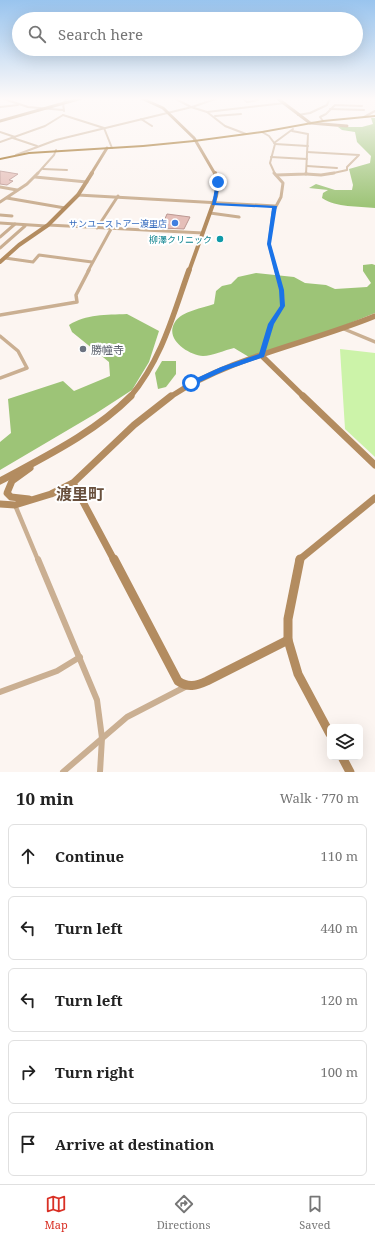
<!DOCTYPE html>
<meta charset="utf-8">
<style>
body{margin:0;font-family:"Noto Serif","Noto Sans JP",serif;background:#f2f2f2;color:#222}
.controls{position:absolute;right:12px;bottom:12px;display:grid;overflow:hidden;border-radius:6px;box-shadow:0 4px 16px #0002}
.controls button{width:36px;height:36px;display:grid;place-items:center;padding:0;border:0;border-bottom:1px solid #e0e0e0;background:#fff;color:#222;font:20px sans-serif}
.stop{position:absolute;width:12px;height:12px;margin:-9px;border:3px solid #1a73e8;border-radius:50%;background:#fff}
.stop.end{background:#1a73e8;border-color:#fff;box-shadow:0 1px 4px #0008}
.list{margin:0;padding:0;list-style:none}
h2{display:flex;justify-content:space-between;align-items:center;height:52px;margin:0;padding:0 16px;font-size:17px}
h2 small{font-size:13px;font-weight:400;color:#767676}
.list li{display:grid;grid-template-columns:26px 1fr auto;gap:12px;align-items:center;box-sizing:border-box;height:64px;margin:0 8px 8px;padding:0 8px;border:1px solid #e0e0e0;border-radius:6px}
.list b{display:block;font-size:15px;white-space:nowrap}
.list em{font-size:13px;font-style:normal;color:#767676}
.icon{flex:none;width:22px;height:22px;fill:none;stroke:currentColor;stroke-width:2;stroke-linecap:round;stroke-linejoin:round}
.map{position:relative;flex:none;width:375px;height:772px;overflow:hidden}
.search{position:absolute;background:#fff;box-shadow:0 4px 16px #0002;left:12px;right:12px;top:12px;height:44px;display:flex;align-items:center;gap:10px;box-sizing:border-box;padding:0 14px;border-radius:22px;color:#767676;font-size:15px}
.sheet{height:412px;background:#fff}
nav{display:flex;justify-content:space-around;align-items:center;box-sizing:border-box;height:56px;border-top:1px solid #e0e0e0;background:#fff;font-size:11px;color:#767676}
nav a{display:grid;justify-items:center;gap:2px}
nav .on{color:#d93025}
.map>svg:first-child{display:block}
.green{fill:#ccf3a9}
.forest{fill:#9dc477}
.building{fill:#e5bfb9;stroke:#bc9892}
.lines{fill:none;stroke-linecap:round;stroke-linejoin:round}
.street-far4{stroke:#caaf92;stroke-width:2}
.street-far3{stroke:#caaf92;stroke-width:3}
.street-far2{stroke:#caaf92;stroke-width:3.5}
.street-far1{stroke:#caaf92;stroke-width:4.5}
.street{stroke:#caaf92;stroke-width:6}
.secondary-far4{stroke:#b38c60;stroke-width:3}
.secondary-far3{stroke:#b38c60;stroke-width:4}
.secondary-far2{stroke:#b38c60;stroke-width:5.5}
.secondary-far1{stroke:#b38c60;stroke-width:7}
.secondary{stroke:#b38c60;stroke-width:9}
.highway{fill:#925b05;fill-rule:evenodd}
.route{fill:#1a73e8}
.shop-dot{fill:#3f7fe0;stroke:#fff;stroke-width:1.5}
.culture-dot{fill:#0f9aa8;stroke:#fff;stroke-width:1.5}
.worship-dot{fill:#6b7280;stroke:#fff;stroke-width:1.5}
.labels{text-anchor:middle;dominant-baseline:central;stroke-width:4;stroke-linejoin:round;paint-order:stroke}
.far-shop-label{font-size:9px;fill:#366cbe;stroke:#fff;text-anchor:end}
.far-culture-label{font-size:9px;fill:#0d838f;stroke:#fff;text-anchor:end}
.worship-label{font-size:11px;fill:#5b616d;stroke:#fff;text-anchor:start}
.near-quarter-label{font-size:16px;font-weight:bold;fill:#684f3c;stroke:#fff}
</style>
<div class="map">
<svg width="375" height="772" viewBox="0 0 375 772">
<rect width="100%" height="100%" fill="#fcf5f1"/>
<polygon class="green" points="340,349 375,353 375,457 345,429"/>
<g class="forest">
<path d="M371,118h4v90c-17,-2 -38,0 -53,-10l1,-5 5,-3 -19,-2 7,-4 19,6h17l1,-5 -4,-16 21,-6 1,-7 -14,-14 -2,-10 -13,-2 -4,-3h24l11,-3z"/>
<path d="M372,264l3,1v48l-42,17 -84,27 -15,-9c-9,2 -22,8 -31,8 -15,-1 -39,-17 -28,-34 7,-11 28,-14 39,-18l2,-13 6,-5 9,-2 7,-7 18,-4 38,4 11,6 21,2 9,4 32,-2 4,-4 -8,-12v-6z"/>
<path d="M127,314l32,17 -10,31 -17,28 -37,24 -95,56v-28l11,-9 -3,-34 55,-18 11,10 36,-15 -1,-14 -37,-30 -3,-7c17,-11 37,-10 58,-11z"/>
<polygon points="162,361 176,361 176,374 166,387 158,389 155,373"/>
</g>
<g class="building">
<polygon points="0,171 18,174 9,180 13,181 7,185 0,184"/>
<polygon points="167,214 190,217 184,229 161,228"/>
</g>
<g class="lines">
<g class="street-far4">
<polyline points="1,98 28,107 63,110"/>
<polyline points="61,98 67,99"/>
<polyline points="174,98 191,107 207,112 225,126 246,134"/>
<polyline points="247,98 243,99 247,102 258,100 255,98"/>
<polyline points="146,100 151,98"/>
<polyline points="0,107 18,105"/>
<polyline points="330,109 364,110"/>
<polyline points="64,111 63,103 68,98"/>
<polyline points="207,112 285,103"/>
<polyline points="63,115 104,128 112,148"/>
<polyline points="298,115 310,113 327,105 330,98"/>
<polyline points="215,116 241,114"/>
<polyline points="364,117 375,111"/>
<polyline points="141,119 152,126"/>
<polyline points="323,121 320,117 326,114 335,105 362,106"/>
<polyline points="292,131 308,134 306,174"/>
<polyline points="0,132 15,137"/>
<polyline points="262,132 269,136 275,144 270,163 275,174"/>
<polyline points="13,138 37,146"/>
<polyline points="0,142 45,126 63,115"/>
<polyline points="274,143 293,129"/>
<polyline points="275,144 308,146"/>
<polyline points="307,152 359,155 347,167 347,170 329,174"/>
<polyline points="16,155 56,140 192,107 218,98"/>
<polyline points="271,157 307,159"/>
<polyline points="307,166 337,168"/>
<polyline points="43,169 67,170"/>
<polyline points="37,174 54,155 56,150"/>
</g>
<g class="street-far3">
<polyline points="274,173 283,183 281,197 273,212 269,244 276,271"/>
<polyline points="306,174 321,175 334,173"/>
<polyline points="276,175 306,174 306,173"/>
<polyline points="35,177 87,182"/>
<polyline points="0,187 17,190"/>
<polyline points="78,195 275,206"/>
<polyline points="7,198 65,208"/>
<polyline points="0,202 27,184 38,173"/>
<polyline points="210,213 239,217"/>
<polyline points="0,215 12,216"/>
<polyline points="0,223 46,226"/>
<polyline points="48,225 203,233"/>
<polyline points="97,228 118,196"/>
<polyline points="0,237 15,224"/>
<polyline points="0,248 25,226"/>
<polyline points="5,258 33,262 39,255 92,262"/>
<polyline points="88,271 111,229"/>
</g>
<g class="street-far2">
<polyline points="0,315 77,302 76,295 89,270"/>
<polyline points="344,329 375,342"/>
<polyline points="0,336 18,351 27,368 0,378"/>
<polyline points="262,356 271,324 282,306 283,299 276,270"/>
</g>
<polyline class="street-far1" points="15,505 38,560"/>
<g class="street">
<polyline points="38,559 97,700 102,738 100,772"/>
<polyline points="0,692 57,671 80,657"/>
<polyline points="63,772 127,717 185,687"/>
</g>
<g class="secondary-far4">
<polyline points="141,98 163,108 194,138 215,174"/>
<polyline points="277,98 310,123 347,126"/>
<polyline points="0,121 82,98"/>
<polyline points="91,174 107,148"/>
</g>
<g class="secondary-far3">
<polyline points="0,262 19,245 48,225 78,195 92,173"/>
<polyline points="189,271 216,196 218,182 215,173"/>
</g>
<g class="secondary-far2">
<polyline points="262,356 304,397"/>
<path d="M130,397c32,-38 43,-82 59,-127"/>
<path d="M170,397c62,-41 137,-53 205,-81"/>
</g>
<g class="secondary-far1">
<polyline points="303,396 375,465"/>
<path d="M0,481c46,-25 94,-48 131,-85"/>
<polyline points="73,483 114,560"/>
<polyline points="29,499 11,497 7,493 12,481 30,468"/>
<polyline points="0,504 15,505 51,494 73,483 134,425 171,396"/>
<polyline points="299,560 375,498"/>
</g>
<g class="secondary">
<path d="M114,559l64,122c10,7 18,5 29,0l81,-41"/>
<polyline points="300,559 288,619 288,640 298,674 330,734"/>
<polyline points="342,757 350,772"/>
</g>
<polygon class="highway" points="375,115 375,117 323,122 262,133 194,142 143,147 29,154 0,160 0,158 29,152 143,145 194,140 262,131 323,120"/>
</g>
<linearGradient id="sky" x2="0" y2="1"><stop stop-color="#99c4ee"/><stop offset="0.48" stop-color="#fefaf9"/><stop offset="1" stop-color="#fefaf9" stop-opacity="0"/></linearGradient>
<rect width="375" height="206" fill="url(#sky)"/>
<polygon class="route" points="218,181 220,182 216,203 277,206 271,244 284,290 285,306 274,324 264,357 226,370 191,386 188,385 188,382 221,367 259,354 268,324 280,306 279,290 267,244 272,208 212,205 216,182"/>
<circle class="shop-dot" cx="175" cy="223" r="4"/>
<circle class="culture-dot" cx="220" cy="239" r="4"/>
<circle class="worship-dot" cx="83" cy="349" r="4"/>
<g class="labels">
<g class="far-shop-label">
<text x="167" y="223">サンユーストアー渡里店</text>
</g>
<g class="far-culture-label">
<text x="212" y="239">柳澤クリニック</text>
</g>
<g class="worship-label">
<text x="91" y="349">勝幢寺</text>
</g>
<g class="near-quarter-label">
<text x="80" y="494">渡里町</text>
</g>
</g>
</svg>
<div class="controls">
<button><svg class="icon" aria-label="layers" viewBox="0 0 24 24"><path d="M12 4l9 5-9 5-9-5zM3 14l9 5 9-5"/></svg></button>
</div>
<div class="stop" style="left:191px;top:383px"></div>
<div class="stop end" style="left:218px;top:182px"></div>
<div class="search"><svg class="icon" aria-label="search" viewBox="0 0 24 24"><circle cx="10" cy="10" r="6"/><path d="M15 15l6 6"/></svg>Search here</div>
</div>
<section class="sheet">
<h2>10 min<small>Walk · 770 m</small></h2>
<ul class="list">
<li><svg class="icon" aria-label="ahead" viewBox="0 0 24 24"><path d="M12 20V5M6 11l6-6 6 6"/></svg><div><b>Continue</b></div><em>110 m</em></li>
<li><svg class="icon" aria-label="left" viewBox="0 0 24 24"><path d="M17 20v-9H6M10 6l-5 5 5 5"/></svg><div><b>Turn left</b></div><em>440 m</em></li>
<li><svg class="icon" aria-label="left" viewBox="0 0 24 24"><path d="M17 20v-9H6M10 6l-5 5 5 5"/></svg><div><b>Turn left</b></div><em>120 m</em></li>
<li><svg class="icon" aria-label="right" viewBox="0 0 24 24"><path d="M7 20v-9h11M14 6l5 5-5 5"/></svg><div><b>Turn right</b></div><em>100 m</em></li>
<li><svg class="icon" aria-label="arrive" viewBox="0 0 24 24"><path d="M6 21V4h12l-3 4 3 4H6"/></svg><div><b>Arrive at destination</b></div></li>
</ul>
</section>
<nav>
<a class="on"><svg class="icon" aria-label="map" viewBox="0 0 24 24"><path d="M3 6l6-2 6 2 6-2v14l-6 2-6-2-6 2zM9 4v14M15 6v14"/></svg>Map</a>
<a><svg class="icon" aria-label="directions" viewBox="0 0 24 24"><path d="M12 3l9 9-9 9-9-9zM9 14v-3h6M13 9l2 2-2 2"/></svg>Directions</a>
<a><svg class="icon" aria-label="saved" viewBox="0 0 24 24"><path d="M7 4h10v16l-5-4-5 4z"/></svg>Saved</a>
</nav>
